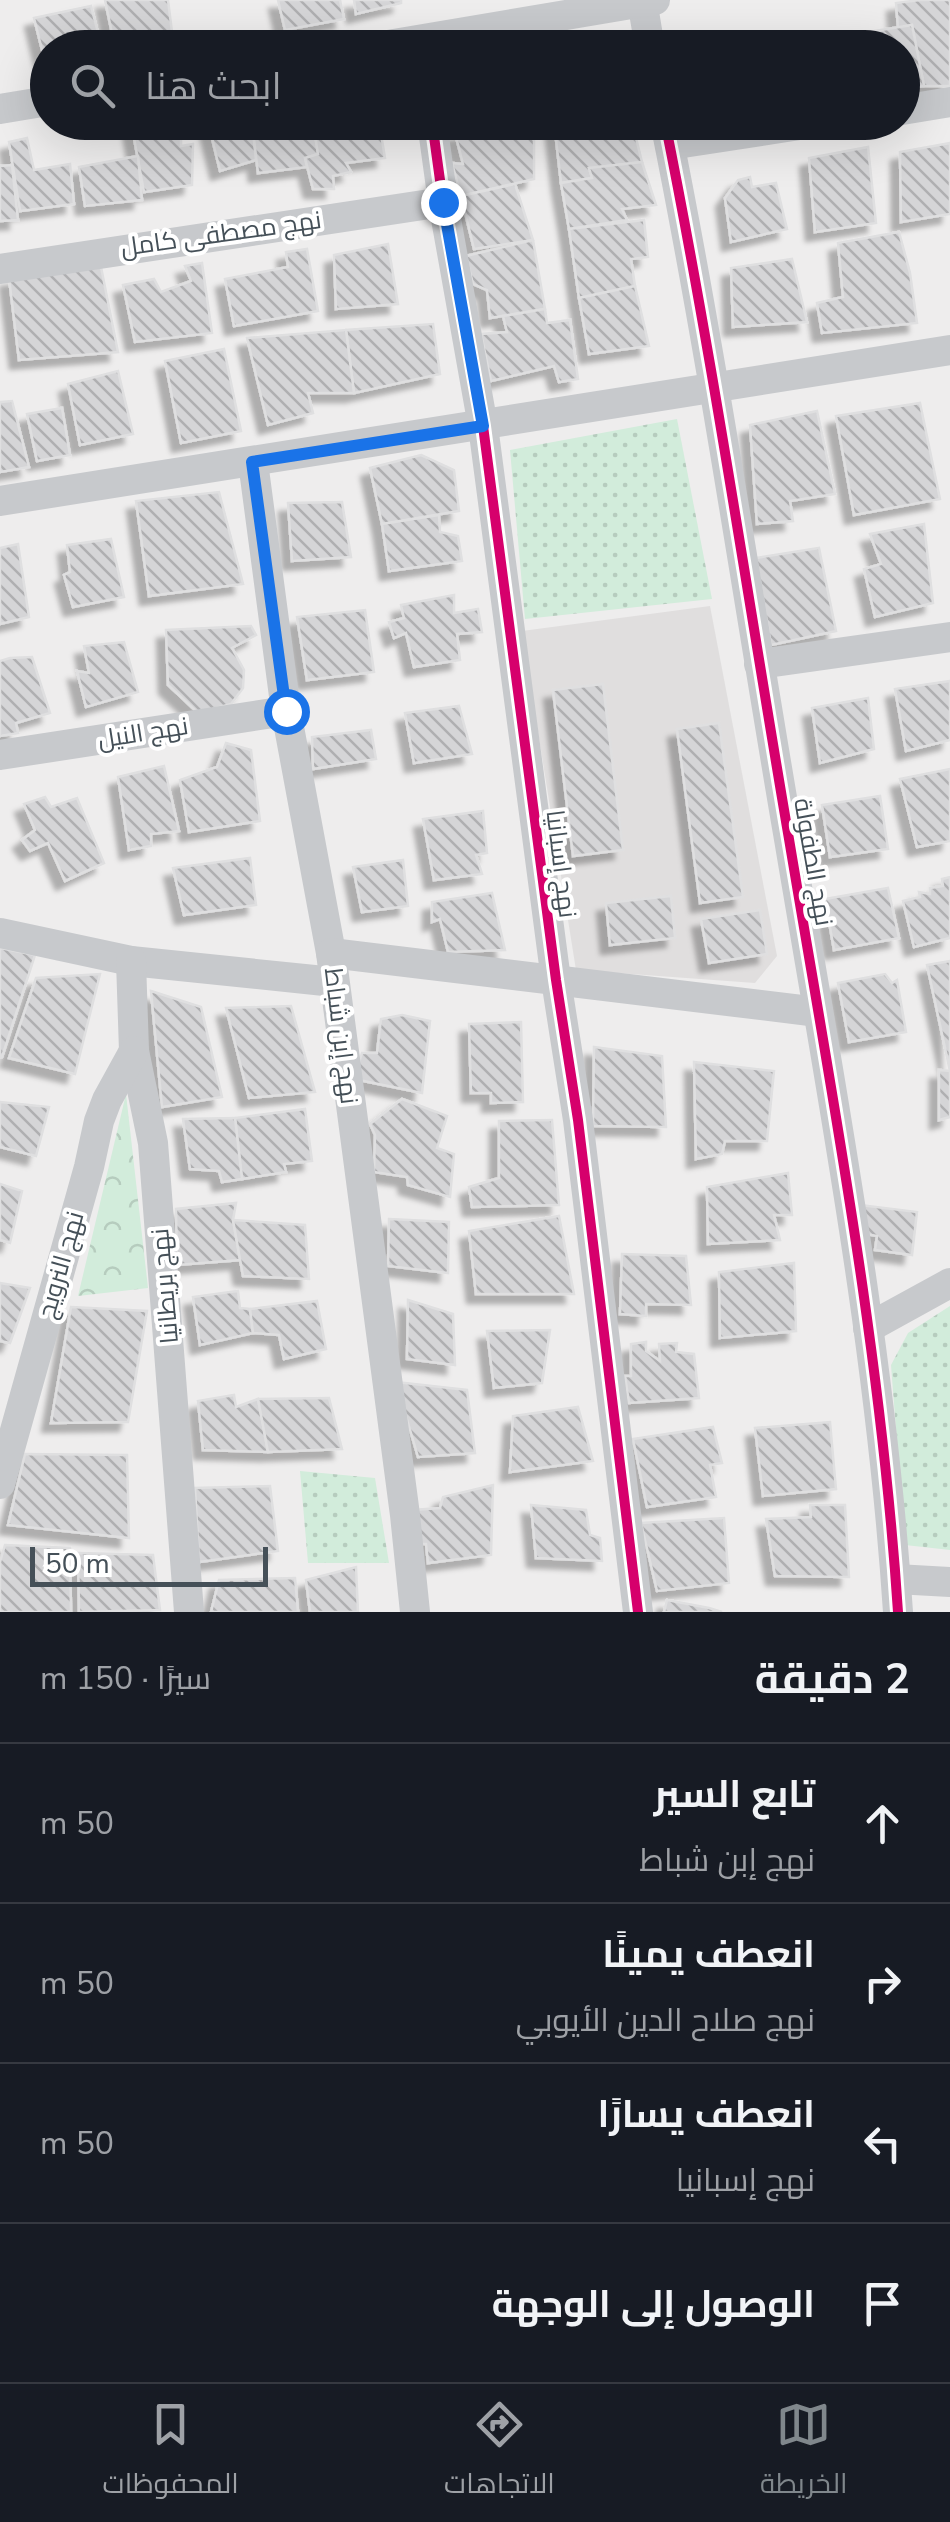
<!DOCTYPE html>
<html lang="ar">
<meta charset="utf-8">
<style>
body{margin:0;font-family:"Nunito Sans",Cairo,sans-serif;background:#242831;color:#f1f3f6;direction:rtl}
.scale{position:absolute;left:30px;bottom:25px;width:238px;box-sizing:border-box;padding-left:10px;border:5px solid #455058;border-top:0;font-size:28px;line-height:35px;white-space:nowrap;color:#455058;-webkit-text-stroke:8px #fff;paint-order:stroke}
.stop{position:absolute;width:30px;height:30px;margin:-22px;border:8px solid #1a73e8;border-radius:50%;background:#fff}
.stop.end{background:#1a73e8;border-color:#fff;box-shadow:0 2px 10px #0008}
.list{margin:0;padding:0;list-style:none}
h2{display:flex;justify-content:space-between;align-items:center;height:130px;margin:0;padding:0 40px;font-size:42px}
h2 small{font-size:32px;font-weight:400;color:#9ea1a6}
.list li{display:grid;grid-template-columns:65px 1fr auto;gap:30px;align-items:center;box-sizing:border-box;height:160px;padding:0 40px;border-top:2px solid #363941}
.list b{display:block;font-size:38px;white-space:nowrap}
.list p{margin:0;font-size:32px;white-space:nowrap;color:#9ea1a6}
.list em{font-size:32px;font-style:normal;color:#9ea1a6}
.icon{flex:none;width:55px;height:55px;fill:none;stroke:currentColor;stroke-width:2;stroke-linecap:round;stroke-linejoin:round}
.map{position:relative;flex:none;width:950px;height:1612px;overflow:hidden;direction:ltr}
.search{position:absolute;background:#171b24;box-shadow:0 10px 40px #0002;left:30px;right:30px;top:30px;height:110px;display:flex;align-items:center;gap:25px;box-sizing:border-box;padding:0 35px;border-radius:55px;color:#9ea1a6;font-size:38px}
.sheet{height:770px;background:#171b24}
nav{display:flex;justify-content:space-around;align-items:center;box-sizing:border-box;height:140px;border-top:2px solid #363941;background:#171b24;font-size:28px;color:#9ea1a6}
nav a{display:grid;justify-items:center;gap:5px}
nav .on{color:#80878c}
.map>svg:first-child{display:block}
.education{fill:#e0dede}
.grass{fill:url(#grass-dots)}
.park{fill:url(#park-crowns)}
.building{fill:url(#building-back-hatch);stroke:#dfdfe0;stroke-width:2.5;filter:url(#shadow)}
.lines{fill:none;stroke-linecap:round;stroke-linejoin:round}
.street{stroke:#c7c9cc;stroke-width:30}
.cycleway-casing{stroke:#fff;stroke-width:16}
.cycleway{stroke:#d6006c;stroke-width:10}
.route{stroke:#1a73e8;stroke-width:12}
.labels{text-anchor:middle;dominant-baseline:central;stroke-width:8;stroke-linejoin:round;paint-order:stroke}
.street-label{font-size:25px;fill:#455058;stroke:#fff}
</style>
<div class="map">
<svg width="950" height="1612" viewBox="0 0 950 1612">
<defs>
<pattern id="grass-dots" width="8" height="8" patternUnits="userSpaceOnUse" patternTransform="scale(2.5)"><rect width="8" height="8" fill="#d2ecdb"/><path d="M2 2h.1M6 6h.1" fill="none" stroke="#b6ccbe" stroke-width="1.8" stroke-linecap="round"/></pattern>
<pattern id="park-crowns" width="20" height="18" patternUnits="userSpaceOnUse" patternTransform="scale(2.5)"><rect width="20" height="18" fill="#d2ecdb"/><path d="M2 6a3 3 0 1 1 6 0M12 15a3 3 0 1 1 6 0" fill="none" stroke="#b6ccbe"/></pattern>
<pattern id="building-back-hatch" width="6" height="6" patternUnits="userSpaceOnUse" patternTransform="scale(2.5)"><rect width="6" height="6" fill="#d5d5d7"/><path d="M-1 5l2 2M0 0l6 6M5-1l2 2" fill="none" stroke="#afafb1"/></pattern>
<filter id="shadow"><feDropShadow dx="-9" dy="9" stdDeviation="2.5" flood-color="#0004"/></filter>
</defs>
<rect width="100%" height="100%" fill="#eeeded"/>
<polygon class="education" points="710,606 777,956 755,983 576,970 522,631"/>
<g class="grass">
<polygon points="677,419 712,599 525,619 510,450"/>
<polygon points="950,1306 950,1550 905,1545 891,1365 908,1333"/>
<polygon points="300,1471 375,1478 389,1563 308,1563"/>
</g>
<polygon class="park" points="126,1094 148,1288 78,1296"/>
<g class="building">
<polygon points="105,0 168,0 174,48 115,48"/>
<polygon points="278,0 340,0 344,19 285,30"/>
<polygon points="354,0 401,0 401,3 356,14"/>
<polygon points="920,0 950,0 950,86 924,86 912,25 898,28 896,3"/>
<polygon points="91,6 102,48 48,48 48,74 34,18"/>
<polygon points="912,25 924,86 902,89 902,48 863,48 862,33"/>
<polygon points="131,122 149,122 150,127 181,123 181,146 193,144 192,185 144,192"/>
<polygon points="208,122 252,122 256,160 220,171"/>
<polygon points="252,122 313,122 318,154 305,158 307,167 258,173"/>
<polygon points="313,122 379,122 385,158 346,163 351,172 333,176 334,189 313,189 305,158 318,154"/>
<polygon points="476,122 534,122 534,179 461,196 452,163 463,164 455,133 477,130"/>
<polygon points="554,122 632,122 642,162 589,168 592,178 561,183"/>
<polygon points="27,138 34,170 70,164 74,204 20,211 9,142"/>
<polygon points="950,143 950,214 901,222 900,152"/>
<polygon points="868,147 876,223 815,232 809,158"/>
<polygon points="138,156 142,200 85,206 79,167"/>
<polygon points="642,162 656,205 622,209 627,220 569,229 561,183 592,178 589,168"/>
<polygon points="12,165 18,220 0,221 0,166"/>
<polygon points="750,177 752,187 776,183 787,229 731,242 725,198 738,180"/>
<polygon points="515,184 533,240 474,249 461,196"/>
<polygon points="644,220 648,257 631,259 635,286 579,298 569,229"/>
<polygon points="899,232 910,273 917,323 822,333 817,303 843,297 838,243"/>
<polygon points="533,240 545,309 490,318 487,290 473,284 466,256"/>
<polygon points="388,244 398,304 336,309 334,255"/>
<polygon points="307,249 318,311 234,326 225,279 288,267 286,252"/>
<polygon points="792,259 807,322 733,327 731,268"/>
<polygon points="202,263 212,333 135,342 123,285 154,279 161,292 191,281 185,266"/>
<polygon points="101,267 118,352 19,360 9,278"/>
<polygon points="635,286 649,346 589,354 579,298"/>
<polygon points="545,309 547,323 570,320 578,379 559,382 554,366 491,381 481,334 507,332 503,316"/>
<polygon points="433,324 440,374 354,393 346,330"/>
<polygon points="346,330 354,393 308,393 313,413 268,425 247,338"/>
<polygon points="224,349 241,431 181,443 165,361"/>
<polygon points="118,371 133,434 80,445 68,384"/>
<polygon points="12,401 29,467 0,472 0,402"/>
<polygon points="920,403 940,499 854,515 836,416"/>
<polygon points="62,408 70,455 37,461 27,414"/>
<polygon points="817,411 835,494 790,501 793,521 757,524 750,425"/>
<polygon points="421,455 454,470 459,511 382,524 370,468"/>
<polygon points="219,492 243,584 149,596 136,501"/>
<polygon points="342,502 351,557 292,561 288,503"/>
<polygon points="439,515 440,532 458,536 462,561 389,571 382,524"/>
<polygon points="924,524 933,603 875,617 864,569 881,564 870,534"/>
<polygon points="111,539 124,597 73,607 64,575 70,572 67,545"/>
<polygon points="18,544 29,617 0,624 0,548"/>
<polygon points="819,548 836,631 771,645 756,558"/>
<polygon points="454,595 454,613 478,609 482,632 457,634 460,660 414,667 406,633 394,638 389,622 404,618 401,605"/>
<polygon points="365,610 374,672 307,680 297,617"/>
<polygon points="251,626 256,635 232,648 244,670 243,688 231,704 198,713 168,685 166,630"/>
<polygon points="124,642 138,692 86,707 77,671 89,673 84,646"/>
<polygon points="32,657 50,713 16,723 18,733 0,736 0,661 10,658"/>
<polygon points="950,681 950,740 906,751 895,689"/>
<polygon points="603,684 623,850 573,856 553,690"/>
<polygon points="868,698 874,749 820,763 812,708"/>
<polygon points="459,706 472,754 414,763 405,713"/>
<polygon points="719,723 743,897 700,903 677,729"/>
<polygon points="371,730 376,759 313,769 312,737"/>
<polygon points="226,743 251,750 260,821 189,832 180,780 217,767"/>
<polygon points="164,766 179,831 151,834 151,846 129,850 118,777"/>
<polygon points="950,769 950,841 917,847 900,779"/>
<polygon points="880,796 888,849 830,857 822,805"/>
<polygon points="45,797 51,807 77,798 104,863 65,881 48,843 30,851 22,840 35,830 24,804"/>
<polygon points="483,811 487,853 476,855 482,874 434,880 423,819"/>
<polygon points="250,858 256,905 184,915 173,868"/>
<polygon points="403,860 408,906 362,912 353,867"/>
<polygon points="950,877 950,938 914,947 903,901 920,897 919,892 930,894 930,888 943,886 942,879"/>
<polygon points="888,888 899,938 834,950 825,899"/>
<polygon points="492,893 505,950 448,952 440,919 432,922 432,902"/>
<polygon points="671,896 675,938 610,945 606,903"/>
<polygon points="760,910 767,954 709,963 701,919"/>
<polygon points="0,948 35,955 2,1057 0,1057"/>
<polygon points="950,961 950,1071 927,965"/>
<polygon points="100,974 75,1074 9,1058 36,978"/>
<polygon points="885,974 892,983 897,980 906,1032 849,1042 838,983"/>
<polygon points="151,991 201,1007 222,1097 162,1107"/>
<polygon points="291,1006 315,1092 249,1098 226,1008"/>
<polygon points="402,1015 430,1021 422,1093 354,1079 362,1053 377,1053 381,1019"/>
<polygon points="521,1022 523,1102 491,1103 491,1093 471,1093 469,1024"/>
<polygon points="594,1047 662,1056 666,1127 593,1126"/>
<polygon points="694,1062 774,1071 767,1141 725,1141 722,1154 696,1159"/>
<polygon points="939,1070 950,1071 950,1117 939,1120"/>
<polygon points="402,1099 447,1116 437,1148 454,1154 450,1197 408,1185 407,1177 374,1172 375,1135 370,1124"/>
<polygon points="0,1102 49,1107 36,1156 0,1147"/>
<polygon points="305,1109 312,1161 284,1164 286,1172 242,1179 235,1118"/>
<polygon points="235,1118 242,1179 222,1182 219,1171 190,1169 183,1119"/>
<polygon points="552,1120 559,1205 472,1207 469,1187 499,1178 499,1121"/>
<polygon points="788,1173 792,1215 774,1215 780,1240 708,1244 707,1187"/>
<polygon points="0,1184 22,1191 10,1243 0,1240"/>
<polygon points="236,1203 233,1220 240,1260 177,1265 176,1209"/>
<polygon points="860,1205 917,1212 912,1255 875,1250 877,1236 866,1234"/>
<polygon points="559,1216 574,1294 476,1294 469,1231"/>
<polygon points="389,1219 449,1222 448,1273 388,1266"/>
<polygon points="233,1220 305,1225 309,1279 243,1276"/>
<polygon points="622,1254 686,1256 691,1305 646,1304 646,1316 620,1314"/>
<polygon points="794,1263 796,1331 720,1338 719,1272"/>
<polygon points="0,1283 30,1288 10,1343 0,1341"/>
<polygon points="238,1291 240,1308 250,1309 253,1333 200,1345 193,1297"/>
<polygon points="408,1300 453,1314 455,1365 407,1359"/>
<polygon points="317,1301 326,1349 284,1359 279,1335 253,1333 250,1309"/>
<polygon points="71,1307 147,1311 128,1422 51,1423"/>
<polygon points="550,1330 542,1383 494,1388 487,1331"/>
<polygon points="646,1342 646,1351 660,1361 659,1344 677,1343 676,1352 694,1354 699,1398 629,1403 625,1376 631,1376 631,1344"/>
<polygon points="396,1382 467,1390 475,1453 418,1457"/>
<polygon points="234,1395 236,1407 258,1399 268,1452 203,1450 198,1401"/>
<polygon points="329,1398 342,1449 268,1452 258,1399"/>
<polygon points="578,1407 593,1461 510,1472 513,1416"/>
<polygon points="830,1422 836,1489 763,1496 755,1428"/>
<polygon points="713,1427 722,1463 710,1465 716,1497 647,1507 633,1439"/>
<polygon points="25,1454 127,1455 129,1538 8,1525"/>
<polygon points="493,1485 491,1555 428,1563 426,1544 418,1544 413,1510 440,1508 443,1497"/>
<polygon points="270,1486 278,1551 199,1562 195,1488"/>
<polygon points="531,1505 586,1510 590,1535 600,1538 602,1561 536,1558"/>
<polygon points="810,1505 845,1505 849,1577 775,1576 766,1519 811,1517"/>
<polygon points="724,1518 729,1583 657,1591 641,1523"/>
<polygon points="5,1545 70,1548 71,1612 0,1612 0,1562"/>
<polygon points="78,1553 153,1555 160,1610 79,1612"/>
<polygon points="356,1567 358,1612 310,1612 306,1580"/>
<polygon points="295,1578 298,1612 211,1612 219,1580"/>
<polygon points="667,1600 709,1608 722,1612 664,1612"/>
</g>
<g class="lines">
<g class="street">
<polyline points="642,0 650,48"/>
<polyline points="370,48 655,0"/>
<polyline points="0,109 48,101"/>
<polyline points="902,110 950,102"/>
<polyline points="432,122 443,202 483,426 556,980 578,1120 638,1612"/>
<path d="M665,122c48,238 83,478 124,717 43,257 92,513 109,773"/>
<polyline points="670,145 819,122"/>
<polyline points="0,269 443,202"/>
<polyline points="253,462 286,711 331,953 405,1515 415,1612"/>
<polyline points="0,501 950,350"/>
<polyline points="759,664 950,637"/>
<polyline points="0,755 286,711"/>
<polyline points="0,933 131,961 334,982"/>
<polyline points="331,953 818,1012"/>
<polyline points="131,961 134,1051 153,1143 189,1612"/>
<polyline points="868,1328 950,1283"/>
<polyline points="0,1484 89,1167 99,1121 107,1100 134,1051"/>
<polyline points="896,1579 950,1582"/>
</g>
<g class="cycleway-casing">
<g id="cycleway">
<polyline points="432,122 443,202 483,426 556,980 578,1120 638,1612"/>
<path d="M665,122c48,238 83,478 124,717 43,257 92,513 109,773"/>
</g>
</g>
<use href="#cycleway" class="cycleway"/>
</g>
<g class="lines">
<polyline class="route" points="286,711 252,462 483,426 443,202"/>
</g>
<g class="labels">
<g class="street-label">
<text transform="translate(221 234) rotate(-8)">نهج مصطفى كامل</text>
<text transform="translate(143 733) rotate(-9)">نهج النيل</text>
<text transform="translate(813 862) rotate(80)">نهج الطفولة</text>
<text transform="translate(561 864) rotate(83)">نهج إسبانيا</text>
<text transform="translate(341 1036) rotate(83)">نهج إبن شباط</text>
<text transform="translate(61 1265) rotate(-74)">نهج النرويج</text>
<text transform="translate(165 1286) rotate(-95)">نهج بريطانيا</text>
</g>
</g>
</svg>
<div class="scale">50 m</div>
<div class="stop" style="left:286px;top:711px"></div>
<div class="stop end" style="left:443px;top:202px"></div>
<div class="search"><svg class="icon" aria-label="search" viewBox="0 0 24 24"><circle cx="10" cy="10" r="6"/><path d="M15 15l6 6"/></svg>ابحث هنا</div>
</div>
<section class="sheet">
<h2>2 دقيقة<small>سيرًا · 150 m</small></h2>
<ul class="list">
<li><svg class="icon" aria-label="ahead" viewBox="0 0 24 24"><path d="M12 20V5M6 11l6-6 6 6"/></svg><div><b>تابع السير</b><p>نهج إبن شباط</p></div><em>50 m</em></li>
<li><svg class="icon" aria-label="right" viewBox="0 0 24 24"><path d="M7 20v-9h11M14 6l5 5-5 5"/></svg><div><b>انعطف يمينًا</b><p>نهج صلاح الدين الأيوبي</p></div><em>50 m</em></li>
<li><svg class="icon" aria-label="left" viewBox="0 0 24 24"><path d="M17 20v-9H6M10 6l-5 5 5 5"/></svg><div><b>انعطف يسارًا</b><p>نهج إسبانيا</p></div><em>50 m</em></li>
<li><svg class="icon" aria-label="arrive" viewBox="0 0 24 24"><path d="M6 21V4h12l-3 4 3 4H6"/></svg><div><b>الوصول إلى الوجهة</b></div></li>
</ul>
</section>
<nav>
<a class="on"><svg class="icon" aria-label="map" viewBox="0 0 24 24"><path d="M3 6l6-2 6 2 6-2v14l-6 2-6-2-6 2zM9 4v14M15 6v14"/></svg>الخريطة</a>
<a><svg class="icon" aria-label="directions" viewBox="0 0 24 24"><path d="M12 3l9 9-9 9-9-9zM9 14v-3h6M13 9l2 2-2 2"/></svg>الاتجاهات</a>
<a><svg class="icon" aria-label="saved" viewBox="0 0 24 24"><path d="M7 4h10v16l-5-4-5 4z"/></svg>المحفوظات</a>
</nav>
